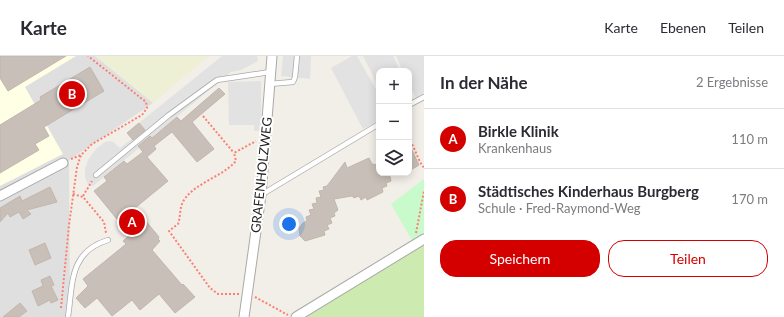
<!DOCTYPE html>
<html lang="de">
<meta charset="utf-8">
<style>
body{margin:0;font-family:Lato,sans-serif;background:#f2f2f3;color:#2b2b33}
.controls{position:absolute;right:12px;top:12px;display:grid;overflow:hidden;border-radius:8px;box-shadow:0 2px 10px #0003}
.controls button{width:36px;height:36px;display:grid;place-items:center;padding:0;border:0;border-bottom:1px solid #e1e1e2;background:#fff;color:#2b2b33;font:20px sans-serif}
.you{position:absolute;left:289px;top:168px;width:14px;height:14px;margin:-10px;border:3px solid #fff;border-radius:50%;background:#1a73e8;box-shadow:0 0 0 6px #1a73e833}
.badge{display:grid;place-items:center;width:26px;height:26px;border-radius:50%;background:#d40000;color:#fff;font-size:13px;font-weight:700}
.pin{position:absolute;translate:-50% -50%;border:2px solid #fff;box-shadow:0 1px 4px #0006}
.list{margin:0;padding:0;list-style:none}
h2{display:flex;justify-content:space-between;align-items:center;height:52px;margin:0;padding:0 16px;font-size:17px}
h2 small{font-size:13px;font-weight:400;color:#7c7c81}
.list li{display:grid;grid-template-columns:26px 1fr auto;gap:12px;align-items:center;box-sizing:border-box;height:60px;padding:0 16px;border-top:1px solid #e1e1e2}
.list b{display:block;font-size:15px;white-space:nowrap}
.list p{margin:0;font-size:13px;white-space:nowrap;color:#7c7c81}
.list em{font-size:13px;font-style:normal;color:#7c7c81}
.actions{display:flex;gap:8px;padding:12px 16px}
.actions a{flex:1;padding:9px 0;border:1px solid #d40000;border-radius:16px;text-align:center;font-size:14px;color:#d40000}
.actions .main{background:#d40000;color:#fff}
.icon{flex:none;width:22px;height:22px;fill:none;stroke:currentColor;stroke-width:2;stroke-linecap:round;stroke-linejoin:round}
.map{position:relative;flex:none;width:424px;height:261px;overflow:hidden}
header{display:flex;align-items:center;gap:24px;box-sizing:border-box;height:56px;padding:0 20px;background:#fff;border-bottom:1px solid #e1e1e2}
header strong{font-size:19px}
nav{display:flex;gap:22px;margin-inline-start:auto;font-size:14px}
main{display:flex}
aside{flex:1;background:#fff}
.map>svg:first-child{display:block}
.residential{fill:#e0dfdf}
.education{fill:#ffffe5}
.farmland{fill:#eef0d5}
.grass{fill:#cdebb0}
.park{fill:#c8facc}
.parking{fill:#e2e2e2}
.building{fill:#c7bfb8;stroke:#c4b6ab}
.lines{fill:none;stroke-linecap:round;stroke-linejoin:round}
.lane-casing{stroke:#a9a9a9;stroke-width:6}
.street-casing{stroke:#a9a9a9;stroke-width:11}
.path{stroke:#fa8072;stroke-width:2;stroke-dasharray:2 2;stroke-linecap:butt}
.lane{stroke:#fff;stroke-width:4.5}
.street{stroke:#fff;stroke-width:9}
.labels{text-anchor:middle;dominant-baseline:central;stroke-width:4;stroke-linejoin:round;paint-order:stroke}
.street-label{font-size:13px;fill:#222;stroke:#fff}
</style>
<header>
<strong>Karte</strong>
<nav><a>Karte</a><a>Ebenen</a><a>Teilen</a></nav>
</header>
<main>
<div class="map">
<svg width="424" height="261" viewBox="0 0 424 261">
<rect width="100%" height="100%" fill="#f2efe9"/>
<polygon class="residential" points="0,0 95,0 153,47 69,104 70,261 0,261"/>
<polygon class="education" points="0,0 76,0 25,31 63,98 0,130"/>
<polygon class="farmland" points="96,0 209,0 153,47"/>
<polygon class="grass" points="424,188 424,261 305,261"/>
<polygon class="park" points="424,123 424,179 413,186 391,148"/>
<g class="parking">
<polygon points="222,0 257,0 258,5 241,14 231,16 93,130 88,128 85,122 85,113 88,104 96,93 105,86 112,85 120,92 144,73 139,67"/>
<polygon points="283,0 311,0 310,23 281,20"/>
<polygon points="352,0 357,0 379,39 379,64 363,73 331,12"/>
<polygon points="363,0 393,0 400,15 379,15 379,31"/>
<polygon points="396,0 424,0 424,37 416,42 409,28 409,15 403,15"/>
<polygon points="261,25 261,75 254,75 254,69 229,69 228,26"/>
</g>
<g class="building">
<polygon points="0,0 66,0 8,35 0,22"/>
<polygon points="90,11 104,35 44,71 49,80 35,88 39,94 0,117 0,69 41,44 40,41"/>
<polygon points="219,32 225,38 192,66 214,93 197,106 172,76 154,90 156,93 147,101 168,125 135,152 159,181 158,183 160,185 152,194 182,229 183,228 195,241 175,257 159,238 140,254 132,244 112,260 97,242 85,252 76,242 88,230 83,223 126,188 123,185 130,179 94,135 107,125 104,121 124,105 127,108 143,96 138,90 150,80 152,82 177,61 181,65"/>
<polygon points="139,67 145,74 133,84 127,77"/>
<polygon points="409,88 419,109 409,115"/>
<polygon points="369,102 372,108 379,109 379,117 389,117 391,125 386,127 387,130 382,132 383,136 367,144 366,141 361,144 359,140 354,142 352,140 334,143 338,154 334,157 335,160 330,162 332,167 327,169 329,173 324,175 325,179 305,185 300,180 299,172 303,167 307,165 306,161 311,159 309,154 314,153 312,148 317,147 316,142 321,141 319,135 324,134 323,131 327,130 345,106 347,112"/>
<polygon points="50,131 57,146 27,154 31,158 23,163 19,156 10,161 8,157 0,166 0,152 20,140 22,145"/>
<polygon points="45,187 51,202 35,209 29,194"/>
<polygon points="50,220 54,229 51,230 58,244 51,247 50,244 38,250 32,235 43,230 41,224"/>
<polygon points="20,247 27,255 19,261 3,261"/>
</g>
<g class="lines">
<g class="lane-casing">
<g id="lane">
<polyline points="269,28 293,26 295,21 297,0"/>
<polyline points="409,49 424,41"/>
<polyline points="96,119 169,59 217,24 270,16"/>
<polyline points="261,139 379,68"/>
<path d="M68,261c5,-34 1,-65 40,-77"/>
</g>
</g>
<g class="street-casing">
<g id="street">
<polyline points="0,140 63,107"/>
<polyline points="244,261 261,139 272,0"/>
<polyline points="296,261 424,183"/>
</g>
</g>
<g class="path">
<polyline points="203,60 234,97"/>
<polyline points="409,81 420,106 424,112"/>
<polyline points="71,103 81,99"/>
<polyline points="73,138 83,141 104,166 106,177"/>
<polyline points="83,140 92,125"/>
<polyline points="416,177 424,135"/>
<path d="M239,238h-21l-8,-6 -41,-57 9,-7c3,-8 1,-16 6,-24 11,-17 38,-23 52,-39l-2,-8 22,-12"/>
<polyline points="255,241 288,259"/>
<polyline points="61,252 69,169 77,111 81,99 92,88 142,59 147,52 146,46 88,0"/>
</g>
<use href="#lane" class="lane"/>
<use href="#street" class="street"/>
</g>
<g class="labels">
<g class="street-label">
<text transform="translate(261 119) rotate(-84)">GRAFENHOLZWEG</text>
</g>
</g>
</svg>
<div class="controls">
<button>+</button>
<button>−</button>
<button><svg class="icon" aria-label="layers" viewBox="0 0 24 24"><path d="M12 4l9 5-9 5-9-5zM3 14l9 5 9-5"/></svg></button>
</div>
<div class="you"></div>
<div class="pin badge" style="left:132px;top:166px">A</div>
<div class="pin badge" style="left:72px;top:38px">B</div>
</div>
<aside>
<h2>In der Nähe<small>2 Ergebnisse</small></h2>
<ul class="list">
<li><span class="badge">A</span><div><b>Birkle Klinik</b><p>Krankenhaus</p></div><em>110 m</em></li>
<li><span class="badge">B</span><div><b>Städtisches Kinderhaus Burgberg</b><p>Schule · Fred-Raymond-Weg</p></div><em>170 m</em></li>
</ul>
<div class="actions"><a class="main">Speichern</a><a>Teilen</a></div>
</aside>
</main>
